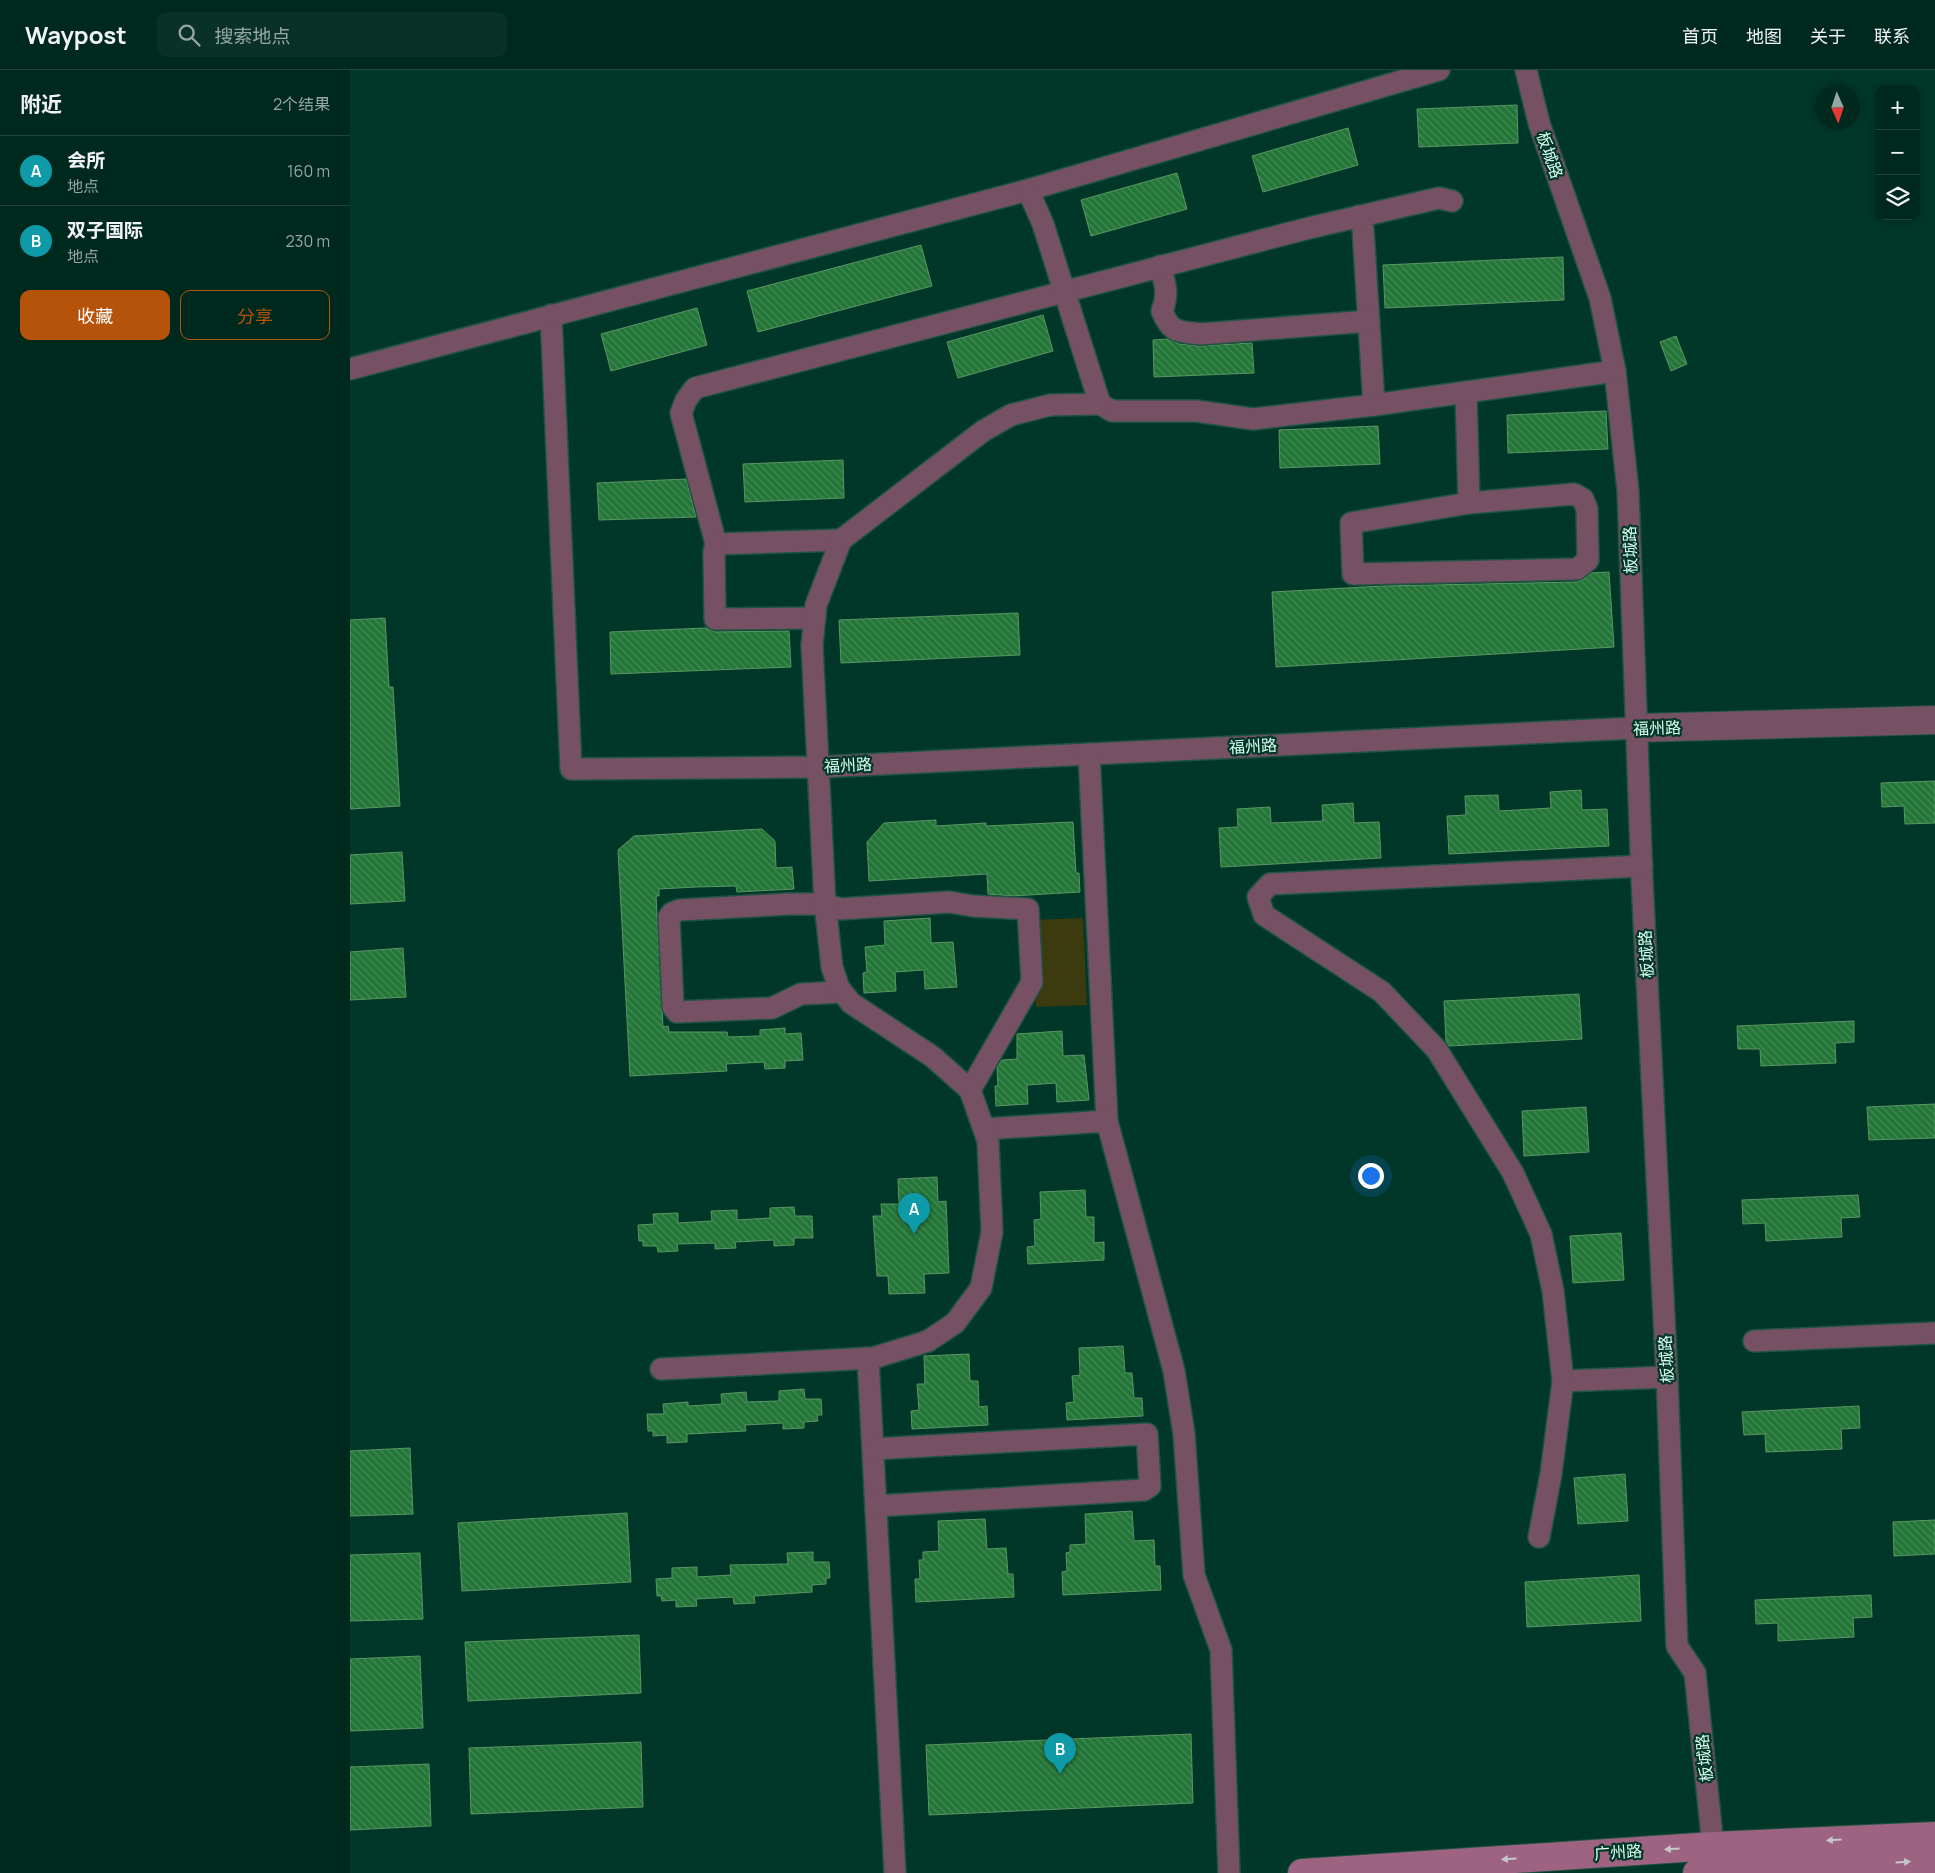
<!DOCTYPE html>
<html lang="zh">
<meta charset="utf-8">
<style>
body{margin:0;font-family:Manrope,"Noto Sans SC",sans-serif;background:#0a3127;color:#f1f3f6}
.controls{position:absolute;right:15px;top:15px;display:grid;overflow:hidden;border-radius:10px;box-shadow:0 2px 8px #0003}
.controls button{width:45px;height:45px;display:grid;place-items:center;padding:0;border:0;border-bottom:1px solid #22453c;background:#00291e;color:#f1f3f6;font:25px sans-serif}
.compass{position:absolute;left:1465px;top:15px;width:45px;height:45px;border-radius:50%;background:#00291e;box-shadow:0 2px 8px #0003;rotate:177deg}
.you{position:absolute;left:1020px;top:1105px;width:18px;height:18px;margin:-12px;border:4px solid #fff;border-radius:50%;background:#1a73e8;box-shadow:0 0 0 8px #1a73e833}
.badge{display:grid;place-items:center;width:32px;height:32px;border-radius:50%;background:#b45309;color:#fff;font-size:16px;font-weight:700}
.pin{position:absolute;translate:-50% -41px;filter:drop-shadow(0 1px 2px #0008)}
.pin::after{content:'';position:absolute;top:26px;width:18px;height:15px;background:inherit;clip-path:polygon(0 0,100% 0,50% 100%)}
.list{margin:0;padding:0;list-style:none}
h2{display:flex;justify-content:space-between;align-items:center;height:65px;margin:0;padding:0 20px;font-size:21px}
h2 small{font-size:16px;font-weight:400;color:#95a6a4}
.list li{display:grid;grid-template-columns:32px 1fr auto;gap:15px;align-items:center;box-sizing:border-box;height:70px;padding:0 20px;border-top:1px solid #22453c}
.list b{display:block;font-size:19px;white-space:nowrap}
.list p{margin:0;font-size:16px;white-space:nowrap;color:#95a6a4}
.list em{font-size:16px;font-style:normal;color:#95a6a4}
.actions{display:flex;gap:10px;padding:15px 20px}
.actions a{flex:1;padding:11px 0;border:1px solid #b45309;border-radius:10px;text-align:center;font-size:18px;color:#b45309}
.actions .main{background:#b45309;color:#fff}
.icon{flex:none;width:28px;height:28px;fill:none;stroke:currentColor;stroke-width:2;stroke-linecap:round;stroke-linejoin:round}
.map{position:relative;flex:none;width:1585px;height:1803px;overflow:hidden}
header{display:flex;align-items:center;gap:30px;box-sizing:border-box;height:70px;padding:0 25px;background:#00291e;border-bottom:1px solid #22453c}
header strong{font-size:24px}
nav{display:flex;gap:28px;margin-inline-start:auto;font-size:18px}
.search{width:350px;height:45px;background:#0a3127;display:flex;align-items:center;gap:12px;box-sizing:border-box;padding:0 18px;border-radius:10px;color:#95a6a4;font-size:19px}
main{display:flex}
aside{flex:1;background:#00291e}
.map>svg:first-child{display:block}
.pitch{fill:#3c3b10}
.building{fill:url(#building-back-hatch);stroke:#599763}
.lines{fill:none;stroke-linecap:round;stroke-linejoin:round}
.minor-casing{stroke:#1f5344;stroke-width:24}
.tertiary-casing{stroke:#1f5344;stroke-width:30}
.secondary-casing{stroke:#1f5344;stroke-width:30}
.minor{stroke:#755163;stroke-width:21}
.tertiary{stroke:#755163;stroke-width:28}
.secondary{stroke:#9d6381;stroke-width:28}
.oneway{fill:#c5c8c8}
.labels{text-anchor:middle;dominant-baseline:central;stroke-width:4.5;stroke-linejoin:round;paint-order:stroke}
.street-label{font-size:16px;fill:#dbfeef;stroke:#003728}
</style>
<header>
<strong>Waypost</strong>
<div class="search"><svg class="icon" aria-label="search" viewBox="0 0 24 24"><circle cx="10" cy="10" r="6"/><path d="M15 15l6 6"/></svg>搜索地点</div>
<nav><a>首页</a><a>地图</a><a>关于</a><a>联系</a></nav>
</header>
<main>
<aside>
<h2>附近<small>2个结果</small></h2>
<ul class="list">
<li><span class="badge" style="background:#0f9aa8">A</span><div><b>会所</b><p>地点</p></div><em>160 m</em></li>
<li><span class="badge" style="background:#0f9aa8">B</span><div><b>双子国际</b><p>地点</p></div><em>230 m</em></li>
</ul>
<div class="actions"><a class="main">收藏</a><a>分享</a></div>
</aside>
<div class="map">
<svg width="1585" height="1803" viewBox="0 0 1585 1803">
<defs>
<pattern id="building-back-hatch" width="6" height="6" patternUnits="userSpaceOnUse" patternTransform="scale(1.25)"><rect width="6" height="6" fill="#247538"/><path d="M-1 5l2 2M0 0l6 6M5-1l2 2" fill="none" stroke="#438a55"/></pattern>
</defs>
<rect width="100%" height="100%" fill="#003728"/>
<polygon class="pitch" points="733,848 737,935 686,937 682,850"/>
<g class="building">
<polygon points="1167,35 1168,73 1069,77 1067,39"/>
<polygon points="998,58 1008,95 913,122 902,86"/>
<polygon points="827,103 837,139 741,166 731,130"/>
<polygon points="571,175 582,216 408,262 397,221"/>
<polygon points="1213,187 1214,230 1035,238 1033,195"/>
<polygon points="347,238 357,275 261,301 251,264"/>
<polygon points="693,245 703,281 608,308 597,272"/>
<polygon points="1326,266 1337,294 1321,301 1310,272"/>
<polygon points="818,269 829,274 850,276 902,273 904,303 804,307 803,270"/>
<polygon points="1256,341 1258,379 1158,383 1157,345"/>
<polygon points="1028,356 1030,394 930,398 929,360"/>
<polygon points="493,390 494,428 395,432 393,394"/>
<polygon points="336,409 346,447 249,450 247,413"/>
<polygon points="1259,502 1264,577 926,597 922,522 1033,516 1227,512 1234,509 1241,503"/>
<polygon points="668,543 670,585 491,593 489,550"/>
<polygon points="35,548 39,617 43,617 50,736 0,739 0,550"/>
<polygon points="356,558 365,562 439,561 441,597 261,604 260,562"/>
<polygon points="1585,711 1585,753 1555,754 1554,736 1532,737 1531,713"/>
<polygon points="1231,720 1232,740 1257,739 1259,776 1099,784 1097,746 1116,745 1115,726 1148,725 1149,741 1201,738 1200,722"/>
<polygon points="1003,733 1004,753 1029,752 1031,788 871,797 869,758 888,757 887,739 920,737 921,753 973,751 972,735"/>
<polygon points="586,750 586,756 636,753 636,756 723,752 726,803 729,803 730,822 662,826 638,824 637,804 519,811 517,772 534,753"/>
<polygon points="412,759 425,771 426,798 442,797 444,819 387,822 386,816 346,817 309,819 309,826 306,826 313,957 318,956 319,962 377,962 378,967 410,966 410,960 435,958 435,964 451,963 453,990 435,991 435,998 415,999 414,992 376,994 377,1001 280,1006 268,780 284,766"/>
<polygon points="52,782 55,831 0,834 0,785"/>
<polygon points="580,848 581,873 603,872 607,917 575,919 574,900 545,902 546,921 514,923 513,903 517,902 515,877 535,875 534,851"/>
<polygon points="53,878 56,927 0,930 0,882"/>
<polygon points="1229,924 1232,969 1099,976 1096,971 1094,931"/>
<polygon points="1504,951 1504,972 1485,973 1486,993 1411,996 1410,979 1388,979 1387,956"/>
<polygon points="712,961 713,986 734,985 739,1030 707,1032 706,1013 677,1015 678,1034 646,1036 645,1016 648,1016 647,997 652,990 667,989 667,964"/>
<polygon points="1585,1034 1585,1068 1519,1070 1517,1037"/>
<polygon points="1236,1037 1239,1082 1174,1086 1172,1041"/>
<polygon points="587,1107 588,1132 596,1131 599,1203 574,1204 575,1223 539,1224 538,1206 527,1206 523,1146 532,1146 531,1134 549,1134 548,1109"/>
<polygon points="735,1120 736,1147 744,1147 744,1173 754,1172 754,1190 678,1194 677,1177 685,1176 684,1150 691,1149 690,1122"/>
<polygon points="1508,1125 1510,1147 1491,1148 1492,1167 1416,1171 1415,1153 1393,1154 1392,1130"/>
<polygon points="444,1137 445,1146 462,1146 463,1168 444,1168 444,1175 424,1176 424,1170 385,1172 386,1178 365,1179 365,1173 327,1174 328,1181 308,1182 307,1176 293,1176 293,1171 289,1171 288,1155 304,1154 303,1144 328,1143 328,1153 362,1151 361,1141 387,1140 387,1150 420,1148 420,1138"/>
<polygon points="1271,1163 1274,1210 1223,1213 1220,1166"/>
<polygon points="773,1276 775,1303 782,1303 784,1328 792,1328 793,1346 717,1350 716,1333 724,1332 722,1306 730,1305 729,1278"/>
<polygon points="619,1284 620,1311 628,1311 629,1337 637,1336 638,1355 562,1359 561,1341 569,1340 567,1314 575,1314 574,1286"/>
<polygon points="454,1319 455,1329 471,1329 472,1345 467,1345 468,1351 454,1352 454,1358 433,1359 433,1353 395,1355 396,1361 337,1364 337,1372 317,1373 317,1365 303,1366 303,1361 298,1361 297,1344 314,1344 313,1334 338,1332 338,1336 372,1334 371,1324 396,1322 397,1332 429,1331 429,1321"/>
<polygon points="1509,1336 1510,1358 1491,1359 1492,1379 1416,1382 1415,1364 1394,1365 1392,1342"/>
<polygon points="60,1378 63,1444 0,1446 0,1381"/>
<polygon points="1275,1404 1278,1451 1228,1454 1224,1408"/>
<polygon points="782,1441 784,1471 804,1470 805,1496 810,1496 811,1520 713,1525 712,1502 717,1501 716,1483 720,1482 720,1475 736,1474 735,1444"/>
<polygon points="277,1443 281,1512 112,1521 108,1453"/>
<polygon points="635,1449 637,1479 656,1478 658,1504 663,1504 664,1527 566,1532 565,1509 570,1509 569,1490 573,1490 573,1482 589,1481 588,1451"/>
<polygon points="1585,1450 1585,1484 1544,1486 1543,1452"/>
<polygon points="463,1482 463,1492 479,1492 480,1508 476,1508 476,1514 462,1515 462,1522 404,1526 405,1533 384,1534 383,1527 346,1529 347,1536 326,1537 326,1530 312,1531 311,1526 307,1526 306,1509 322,1508 322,1498 347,1497 347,1507 381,1505 380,1495 438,1494 437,1483"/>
<polygon points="70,1483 73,1549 0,1551 0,1485"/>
<polygon points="1289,1505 1291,1551 1177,1557 1175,1512"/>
<polygon points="1521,1525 1522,1547 1503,1548 1504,1567 1428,1571 1428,1553 1406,1554 1405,1530"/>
<polygon points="289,1565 291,1623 118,1631 115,1572"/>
<polygon points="70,1586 73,1658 0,1661 0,1589"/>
<polygon points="841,1664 843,1733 579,1745 576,1675"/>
<polygon points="291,1672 293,1737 121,1744 119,1678"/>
<polygon points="79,1694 81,1756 0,1760 0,1697"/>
</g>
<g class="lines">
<g class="minor-casing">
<g id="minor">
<polyline points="1176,0 1189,53 1250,228 1265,301 1278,421 1292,810 1317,1307 1327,1576 1345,1603 1363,1776"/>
<polyline points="1009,146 1013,159 1024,335"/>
<path d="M810,196c5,17 9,28 2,45 9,23 17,20 39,23l168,-13"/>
<polyline points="201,245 221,699 469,697 1286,658"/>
<polyline points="0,299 678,120 1089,0"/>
<polyline points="1116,322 1119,433 1001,453 1003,504 1227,499 1238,490 1237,439 1233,429 1224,424 1119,433"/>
<polyline points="750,334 762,341 846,341 903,349 1024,335 1265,301"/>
<polyline points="491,470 366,474 331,343 336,330 345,318 959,158 1089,128 1102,131"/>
<polyline points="366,474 364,482 365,549 465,548"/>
<polyline points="739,684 757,1051"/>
<polyline points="492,922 451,924 422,938 327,942 323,937 319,847 322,843 330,840 439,834 475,834 490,839 599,832 623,836 678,839 682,912 620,1020"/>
<polyline points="635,1059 757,1051 824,1301 834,1364 844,1505 871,1580 879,1803"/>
<polyline points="1404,1271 1585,1263"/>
<polyline points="518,1288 545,1803"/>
<polyline points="311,1299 523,1288 578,1271 605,1253 631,1218 642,1162 638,1071 620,1020 583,987 501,933 489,918 482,897 475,834 462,575 466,535 491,470 633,361 661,345 700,335 750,334 693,154 678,120"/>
<polyline points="1213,1311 1317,1307"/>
<polyline points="523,1379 797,1364 800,1416 794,1420 526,1436"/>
<polyline points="1189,1467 1201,1404 1213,1311 1203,1221 1191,1164 1163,1103 1087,980 1032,922 914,845 908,827 920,814 1292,796"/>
</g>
</g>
<g class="tertiary-casing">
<polyline id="tertiary" points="1286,658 1585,650"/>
</g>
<g class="secondary-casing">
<g id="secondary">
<polyline points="952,1803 1363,1776 1585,1766"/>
<polyline points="1347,1803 1585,1791"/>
</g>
</g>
<use href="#minor" class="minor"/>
<use href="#tertiary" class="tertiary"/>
<use href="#secondary" class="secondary"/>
</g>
<defs><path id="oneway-solid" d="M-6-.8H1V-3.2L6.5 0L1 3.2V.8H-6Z" transform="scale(1.25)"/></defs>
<g class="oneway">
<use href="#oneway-solid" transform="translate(1484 1770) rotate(177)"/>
<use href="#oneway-solid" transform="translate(1322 1779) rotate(176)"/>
<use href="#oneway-solid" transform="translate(1159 1789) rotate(176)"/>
<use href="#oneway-solid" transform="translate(1553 1792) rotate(-3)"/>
</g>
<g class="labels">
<g class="street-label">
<text transform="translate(1200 85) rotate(71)">板城路</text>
<text transform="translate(1280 480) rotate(-92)">板城路</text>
<text transform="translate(1307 658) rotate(-2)">福州路</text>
<text transform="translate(903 676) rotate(-3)">福州路</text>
<text transform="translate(498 695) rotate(-3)">福州路</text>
<text transform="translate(1296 884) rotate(-93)">板城路</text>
<text transform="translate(1316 1289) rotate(-93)">板城路</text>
<text transform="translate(1354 1688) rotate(-96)">板城路</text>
<text transform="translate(1268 1782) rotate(-4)">广州路</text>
</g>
</g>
</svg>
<div class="controls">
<button>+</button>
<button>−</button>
<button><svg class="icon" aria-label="layers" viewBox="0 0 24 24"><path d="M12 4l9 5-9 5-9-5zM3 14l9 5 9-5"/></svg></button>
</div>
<svg class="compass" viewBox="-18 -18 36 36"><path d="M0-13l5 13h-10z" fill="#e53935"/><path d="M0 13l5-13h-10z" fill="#95a6a4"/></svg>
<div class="you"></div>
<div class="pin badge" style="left:564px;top:1164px;background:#0f9aa8">A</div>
<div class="pin badge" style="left:710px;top:1704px;background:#0f9aa8">B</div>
</div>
</main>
